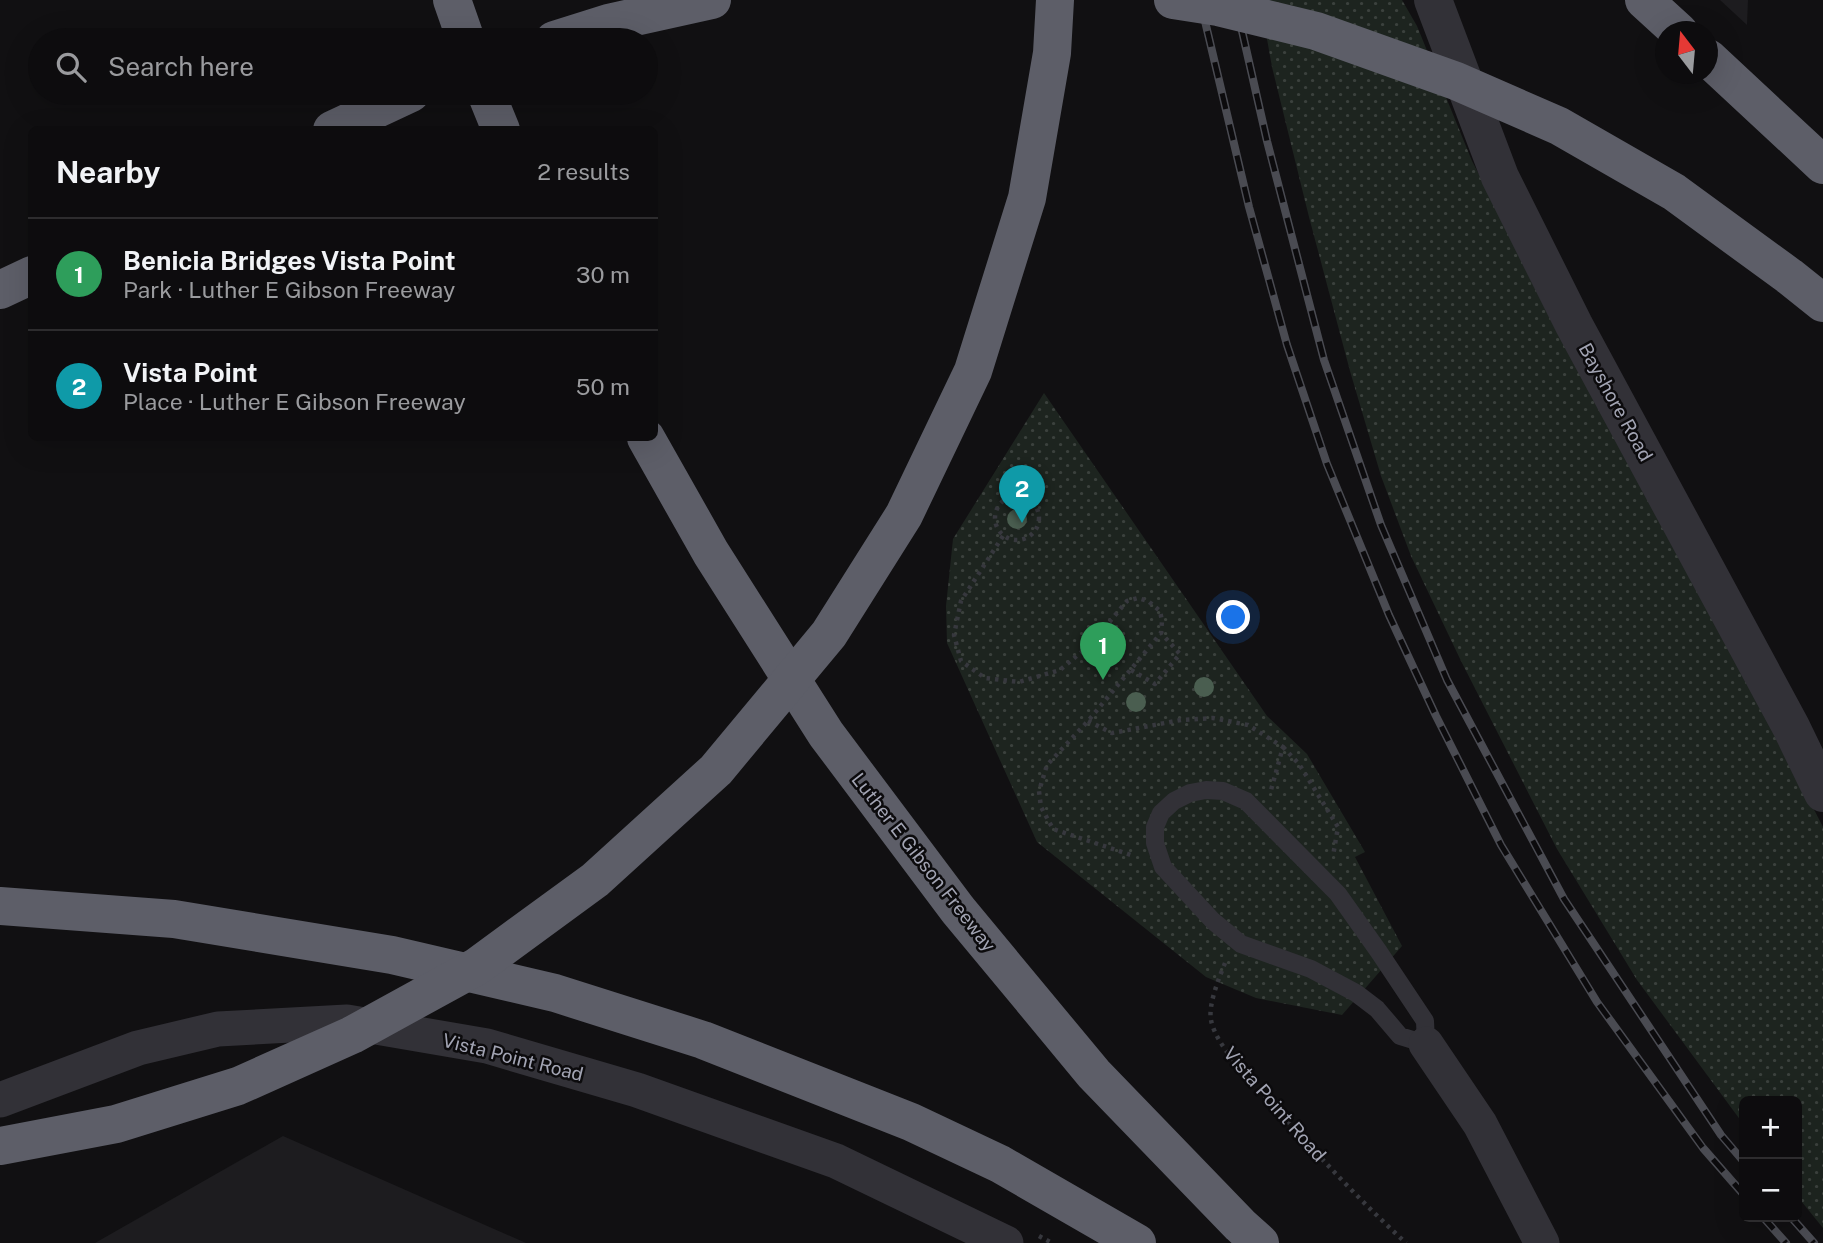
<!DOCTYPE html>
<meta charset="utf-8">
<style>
body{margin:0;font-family:"Public Sans",sans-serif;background:#161517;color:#f1f3f6}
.controls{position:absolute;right:21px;bottom:21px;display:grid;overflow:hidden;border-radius:10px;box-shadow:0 7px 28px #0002}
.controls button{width:63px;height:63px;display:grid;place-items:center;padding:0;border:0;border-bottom:2px solid #2d2c2e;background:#0d0c0e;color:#f1f3f6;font:35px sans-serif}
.compass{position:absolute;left:1655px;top:21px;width:63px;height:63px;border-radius:50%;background:#0d0c0e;box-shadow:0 7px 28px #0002;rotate:344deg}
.you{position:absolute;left:1234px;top:618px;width:24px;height:24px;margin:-18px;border:5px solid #fff;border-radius:50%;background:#1a73e8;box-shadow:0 0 0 10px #1a73e833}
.badge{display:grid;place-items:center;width:46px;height:46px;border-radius:50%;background:#f1d329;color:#fff;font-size:23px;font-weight:700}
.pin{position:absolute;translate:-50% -58px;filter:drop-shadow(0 2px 4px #0008)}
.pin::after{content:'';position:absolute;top:37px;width:24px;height:21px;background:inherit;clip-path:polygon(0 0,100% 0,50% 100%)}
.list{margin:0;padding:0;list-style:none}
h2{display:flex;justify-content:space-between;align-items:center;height:91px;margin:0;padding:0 28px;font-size:30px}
h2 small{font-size:23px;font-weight:400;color:#9a9b9e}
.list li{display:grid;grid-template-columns:46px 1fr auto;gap:21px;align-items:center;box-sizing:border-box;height:112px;padding:0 28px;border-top:2px solid #2d2c2e}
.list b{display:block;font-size:26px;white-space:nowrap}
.list p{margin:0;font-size:23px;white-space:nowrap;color:#9a9b9e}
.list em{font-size:23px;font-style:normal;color:#9a9b9e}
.icon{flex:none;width:38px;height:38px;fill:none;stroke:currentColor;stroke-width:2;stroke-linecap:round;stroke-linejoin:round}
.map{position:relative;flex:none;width:1823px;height:1243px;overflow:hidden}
.search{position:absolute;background:#0d0c0e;box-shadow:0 7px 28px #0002;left:28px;top:28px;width:630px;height:77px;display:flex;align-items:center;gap:18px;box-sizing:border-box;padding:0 24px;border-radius:38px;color:#9a9b9e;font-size:26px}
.panel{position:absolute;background:#0d0c0e;box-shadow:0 7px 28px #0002;left:28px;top:126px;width:630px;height:315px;border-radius:10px}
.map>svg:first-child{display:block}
.built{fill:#1d1c1f}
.grass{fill:url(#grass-dots)}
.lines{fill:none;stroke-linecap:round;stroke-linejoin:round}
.path{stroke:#37383e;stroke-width:4.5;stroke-dasharray:3.5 5;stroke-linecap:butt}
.service{stroke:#323137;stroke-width:18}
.minor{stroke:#323137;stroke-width:35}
.tertiary{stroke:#323137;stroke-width:38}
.motorway{stroke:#5d5e68;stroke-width:38}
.rail-casing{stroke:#4a4b52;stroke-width:8}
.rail{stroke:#0c0b0d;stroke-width:5;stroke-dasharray:16;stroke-linecap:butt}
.motorway-bridge{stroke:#5d5e68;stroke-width:38}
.tree{fill:#4a5e50}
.labels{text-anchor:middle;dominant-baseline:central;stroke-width:5;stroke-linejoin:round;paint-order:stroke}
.street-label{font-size:19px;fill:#a2a4b3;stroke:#0c0b0d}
</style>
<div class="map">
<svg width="1823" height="1243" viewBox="0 0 1823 1243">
<defs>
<pattern id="grass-dots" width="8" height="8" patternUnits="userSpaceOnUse" patternTransform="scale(1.75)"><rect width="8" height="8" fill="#1d241f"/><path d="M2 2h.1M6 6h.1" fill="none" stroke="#3b413d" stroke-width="1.8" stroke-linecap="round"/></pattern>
</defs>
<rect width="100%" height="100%" fill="#111012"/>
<g class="built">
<polygon points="1720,0 1748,0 1747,25"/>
<polygon points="283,1136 526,1243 95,1243"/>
</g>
<g class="grass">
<polygon points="1260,0 1402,0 1417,26 1472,161 1529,271 1758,700 1823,827 1823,1228 1797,1196 1797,1101 1744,1101 1744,1125 1637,980 1557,849 1461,661 1411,556 1381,476 1350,371 1309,217 1272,67"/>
<polygon points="1044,393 1267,716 1307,754 1365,852 1355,857 1402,946 1342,1015 1256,998 1206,977 1037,842 947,643 946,606 953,539"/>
</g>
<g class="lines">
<g class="path">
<circle cx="1017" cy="518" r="22"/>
<polyline points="1003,536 961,601 954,635 961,661 985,678 1019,682 1060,670 1091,644 1127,601 1138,598 1148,601 1160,611 1162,621 1161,633 1088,721 1047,765 1039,791 1041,807 1053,829 1134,856"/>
<polyline points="1131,670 1155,684 1180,654 1161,633"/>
<polyline points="1088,721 1112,733 1181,720 1213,718 1248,725 1283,747 1271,790"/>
<polyline points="1283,747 1299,764 1338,827 1333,856"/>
<path d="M1225,963c-6,15 -17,42 -14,57 5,27 42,62 60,83 43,48 87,96 135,140"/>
<polyline points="1039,1236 1052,1243"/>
</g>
<polygon class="service" points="1206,790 1223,791 1246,801 1338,894 1379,952 1425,1021 1426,1044 1400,1036 1377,1009 1356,993 1311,969 1241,944 1213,921 1163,867 1155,843 1155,827 1161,813 1174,801 1190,793"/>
<g class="minor">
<polyline points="1426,1044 1480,1124 1542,1243"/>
<polyline points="0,1100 138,1048 218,1029 347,1022 487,1046 637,1090 836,1161 1006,1243"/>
</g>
<polyline class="tertiary" points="1433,0 1500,177 1574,325 1791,727 1823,793"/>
<g class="motorway">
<polyline points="452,0 466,40"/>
<polyline points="1644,0 1679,32"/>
<polyline points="554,40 608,23 712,0"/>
<polyline points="1708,58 1823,165"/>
<polyline points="486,93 501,130"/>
<polyline points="332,130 411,93"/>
<polyline points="0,290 32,275"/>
<polyline points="646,438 711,553 826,734 958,910 1094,1074 1240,1225 1260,1243"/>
<polyline points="0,906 174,919 392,955 555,993 703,1040 911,1122 1000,1164 1137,1243"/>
</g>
<g class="rail-casing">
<g id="rail">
<polyline points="1200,0 1249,207 1287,345 1327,464 1389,615 1436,716 1501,845 1597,1002 1703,1148 1744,1195"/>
<polyline points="1235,0 1267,141 1324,360 1381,525 1447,680 1564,899 1721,1135 1744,1162"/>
<polyline points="1763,1217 1786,1243"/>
<polyline points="1791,1217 1814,1243"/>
</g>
</g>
<use href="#rail" class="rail"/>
<g class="motorway-bridge">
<polyline points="1173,0 1218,7 1316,31 1456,81 1559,126 1674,192 1789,276 1823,303"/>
<polyline points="0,1146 116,1124 238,1086 352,1035 476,967 595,880 716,770 829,634 904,515 973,371 1027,198 1052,53 1055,0"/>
</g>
</g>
<g class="tree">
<circle cx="1017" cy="519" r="10"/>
<circle cx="1204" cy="687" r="10"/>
<circle cx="1136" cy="702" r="10"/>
</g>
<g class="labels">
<g class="street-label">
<text transform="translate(1616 402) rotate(61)">Bayshore Road</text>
<text transform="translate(924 862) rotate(52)">Luther E Gibson Freeway</text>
<text transform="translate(513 1057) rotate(14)">Vista Point Road</text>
<text transform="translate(1275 1104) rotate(49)">Vista Point Road</text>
</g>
</g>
</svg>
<div class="controls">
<button>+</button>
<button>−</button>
</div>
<svg class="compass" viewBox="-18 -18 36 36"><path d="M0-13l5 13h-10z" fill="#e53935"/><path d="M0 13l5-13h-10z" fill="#9a9b9e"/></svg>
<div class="you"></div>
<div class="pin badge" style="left:1103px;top:680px;background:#2e9e5b">1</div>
<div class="pin badge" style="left:1022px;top:523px;background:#0f9aa8">2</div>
<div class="search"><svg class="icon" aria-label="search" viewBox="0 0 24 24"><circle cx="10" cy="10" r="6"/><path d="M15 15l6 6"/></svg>Search here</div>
<section class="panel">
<h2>Nearby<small>2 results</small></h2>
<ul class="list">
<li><span class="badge" style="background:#2e9e5b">1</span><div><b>Benicia Bridges Vista Point</b><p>Park · Luther E Gibson Freeway</p></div><em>30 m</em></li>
<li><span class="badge" style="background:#0f9aa8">2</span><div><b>Vista Point</b><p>Place · Luther E Gibson Freeway</p></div><em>50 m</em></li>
</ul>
</section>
</div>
